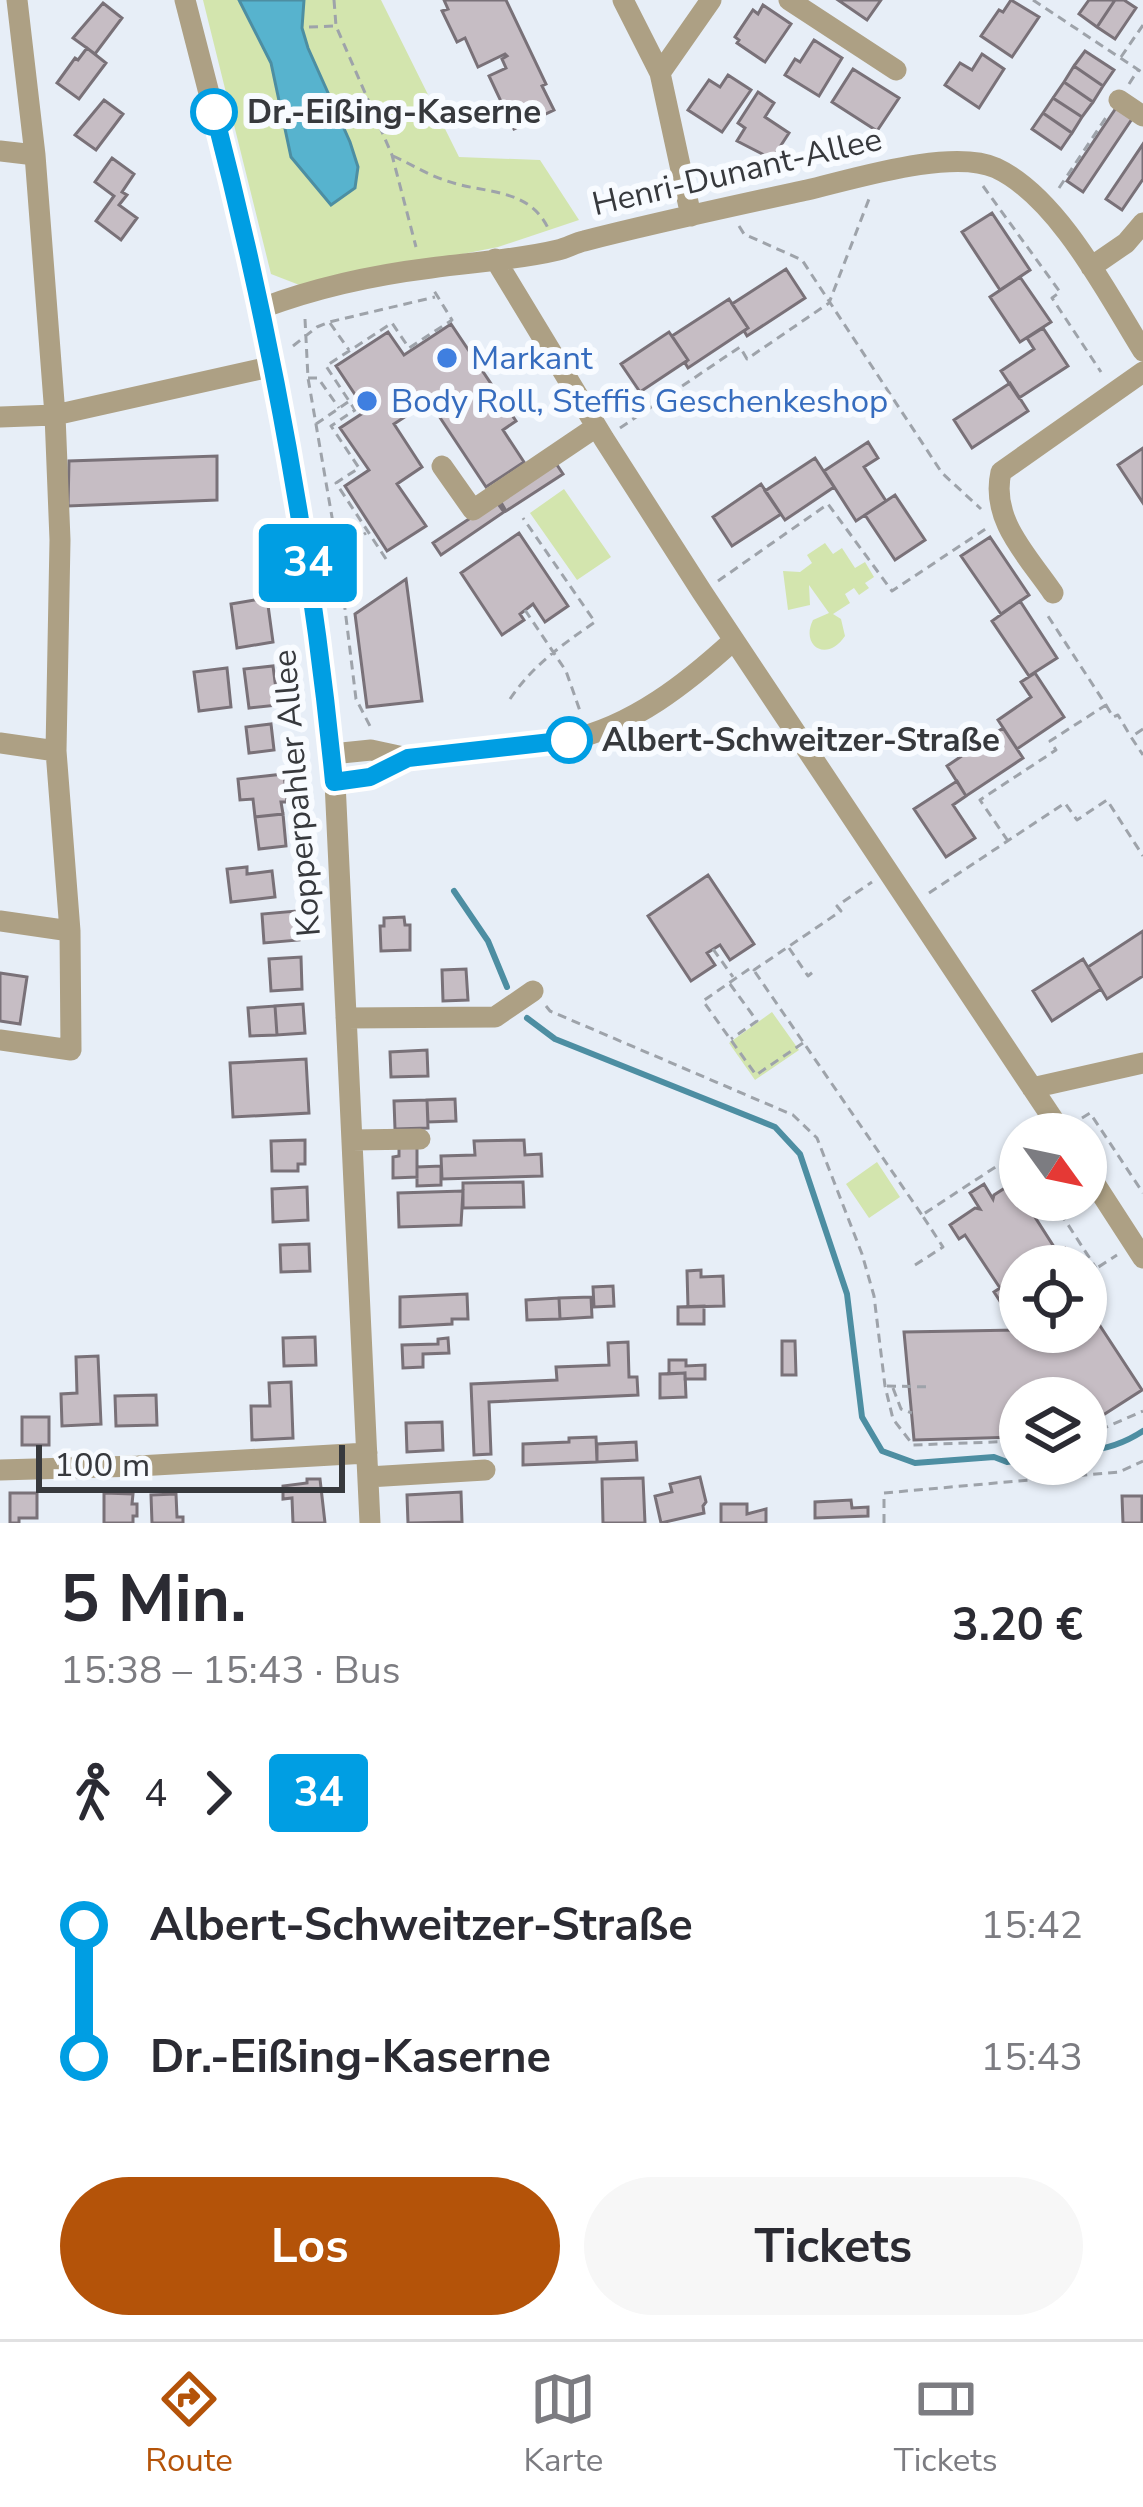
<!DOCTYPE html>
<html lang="de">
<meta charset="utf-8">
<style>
:root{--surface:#fff;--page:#f7f7f7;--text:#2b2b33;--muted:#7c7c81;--line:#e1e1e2;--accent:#b45309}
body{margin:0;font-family:"Nunito Sans",sans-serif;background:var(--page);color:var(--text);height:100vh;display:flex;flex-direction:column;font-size:45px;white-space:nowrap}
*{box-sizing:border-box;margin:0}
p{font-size:39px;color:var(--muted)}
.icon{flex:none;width:66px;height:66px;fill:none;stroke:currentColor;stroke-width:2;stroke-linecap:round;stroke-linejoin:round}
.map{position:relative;height:1523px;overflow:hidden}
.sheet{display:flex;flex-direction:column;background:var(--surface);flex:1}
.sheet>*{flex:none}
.badge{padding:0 24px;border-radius:9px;font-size:42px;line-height:78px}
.needle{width:78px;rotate:123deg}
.tools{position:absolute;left:999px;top:1113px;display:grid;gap:24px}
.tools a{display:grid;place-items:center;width:108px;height:108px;border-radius:50%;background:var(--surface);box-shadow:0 3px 9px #0004;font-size:60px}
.scale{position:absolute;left:36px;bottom:30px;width:309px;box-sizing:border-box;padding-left:12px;border:6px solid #37393d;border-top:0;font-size:33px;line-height:42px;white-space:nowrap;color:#37393d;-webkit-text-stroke:9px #f8fbff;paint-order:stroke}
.map>.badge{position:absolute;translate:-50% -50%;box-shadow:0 0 0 6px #fff}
.legs{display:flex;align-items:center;gap:18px;height:132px;padding:0 60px;font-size:39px}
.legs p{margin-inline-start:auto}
.head{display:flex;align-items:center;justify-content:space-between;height:204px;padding:0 60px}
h1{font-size:66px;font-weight:700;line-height:90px}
.primary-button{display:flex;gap:24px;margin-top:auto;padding:24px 60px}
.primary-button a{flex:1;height:138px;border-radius:72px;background:var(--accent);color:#fff;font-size:48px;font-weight:700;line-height:138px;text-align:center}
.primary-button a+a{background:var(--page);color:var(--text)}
ul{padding:0 60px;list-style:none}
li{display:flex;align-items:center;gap:42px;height:132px;font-size:45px}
li i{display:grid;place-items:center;width:18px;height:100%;margin:0 15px;background:currentColor}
li i::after{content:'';width:30px;height:30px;margin:-15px;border:9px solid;border-radius:50%;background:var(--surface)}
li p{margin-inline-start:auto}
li:first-child i{background:linear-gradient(#0000 50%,currentColor 0)}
li:last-child i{background:linear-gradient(currentColor 50%,#0000 0)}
.tab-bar{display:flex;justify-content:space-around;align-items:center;height:168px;border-top:3px solid var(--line);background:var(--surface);font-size:33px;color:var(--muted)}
.tab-bar a{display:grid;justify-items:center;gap:6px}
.tab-bar .active{color:var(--accent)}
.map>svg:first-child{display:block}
.green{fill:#d3e5ae}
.water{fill:#57b3ce;stroke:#4d8ea2;stroke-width:3}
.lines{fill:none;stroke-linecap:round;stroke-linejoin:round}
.stream{stroke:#4d8ea2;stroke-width:6}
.building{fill:#c6bdc4;stroke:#797178;stroke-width:3}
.path{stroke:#9ea3aa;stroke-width:3;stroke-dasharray:9 6;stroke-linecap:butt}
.minor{stroke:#ada084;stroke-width:21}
.line-1-casing{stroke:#fff;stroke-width:27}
.line-1{stroke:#009ee3;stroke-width:18}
.stop-1-dot{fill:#fff;stroke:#009ee3;stroke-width:6}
.shop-dot{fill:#3f7fe0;stroke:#f8fbff;stroke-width:4.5}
.labels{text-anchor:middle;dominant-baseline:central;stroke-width:12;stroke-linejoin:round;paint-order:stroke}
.stop-label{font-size:33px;font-weight:bold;fill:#37393d;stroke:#f8fbff;text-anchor:start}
.street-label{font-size:33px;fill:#37393d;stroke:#f8fbff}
.shop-label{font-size:33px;fill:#366cbe;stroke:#f8fbff;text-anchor:start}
</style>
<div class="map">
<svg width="1143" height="1523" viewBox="0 0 1143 1523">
<rect width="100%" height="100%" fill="#e7eef7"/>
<path class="green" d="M 203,0 L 381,0 L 459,157 L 540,160 L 579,220 L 498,247 L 302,286 L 271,274 Z
M 564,489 L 611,557 L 577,580 L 530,513 Z
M 825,543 L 833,554 L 842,548 L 855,568 L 865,562 L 874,577 L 865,583 L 869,588 L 859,595 L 854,588 L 845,594 L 850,603 L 833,614 L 841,619 L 845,636 C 827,663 800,646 813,620 L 829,613 L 809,585 L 810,605 L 788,610 L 783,571 L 800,572 L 812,563 L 807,555 Z
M 772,1012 L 799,1050 L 755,1080 L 729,1043 Z
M 877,1162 L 900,1197 L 869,1218 L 846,1184 Z"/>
<path class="water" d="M 239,0 L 304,0 L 302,28 L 308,48 L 350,142 L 358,167 L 355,188 L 331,205 L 291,157 L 271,63 Z"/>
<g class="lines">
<path class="stream" d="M 454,891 L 488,941 L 507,987
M 527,1018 L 555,1039 L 775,1127 L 800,1154 L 847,1294 L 862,1417 L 882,1451 L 915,1463 L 994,1457 L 1007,1462 L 1020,1460
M 1086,1451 C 1107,1449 1125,1443 1143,1431"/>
</g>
<path class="building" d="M 444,0 L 506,0 L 546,84 L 542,86 L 554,110 L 514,129 L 489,76 L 506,68 L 502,59 L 507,56 L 505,54 L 478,67 L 465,38 L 457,42 L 442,11 L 448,9 Z
M 838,0 L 881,0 L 867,20 Z
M 1011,0 L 1039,17 L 1012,57 L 981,36 L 999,10 L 1003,12 Z
M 1089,0 L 1115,0 L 1097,27 L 1079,14 Z
M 1115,0 L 1124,0 L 1136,8 L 1115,39 L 1097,27 Z
M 103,3 L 122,18 L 95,54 L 73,38 Z
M 763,5 L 791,24 L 765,62 L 737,43 L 739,40 L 735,37 L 753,10 L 758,14 Z
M 814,40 L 842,58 L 819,96 L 785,75 L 795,59 L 800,62 Z
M 87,48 L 106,63 L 79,99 L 57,83 L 75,58 L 78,60 Z
M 1085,51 L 1114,70 L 1103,86 L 1074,66 Z
M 982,54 L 1004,69 L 979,108 L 945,85 L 960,63 L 972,70 Z
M 1074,66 L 1103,86 L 1093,102 L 1064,82 Z
M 853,69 L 899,98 L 877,131 L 832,102 Z
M 728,75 L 751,90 L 722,132 L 688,110 L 709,80 L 720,87 Z
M 1064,82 L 1093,102 L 1082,117 L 1053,98 Z
M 758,92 L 774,103 L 765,117 L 789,133 L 772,159 L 737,141 L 745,128 L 738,123 Z
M 1053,98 L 1082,117 L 1072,133 L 1043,113 Z
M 104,100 L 123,114 L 96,150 L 75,135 Z
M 1118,105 L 1134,116 L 1083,192 L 1067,181 Z
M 1043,113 L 1072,133 L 1061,149 L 1032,129 Z
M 1143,144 L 1143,179 L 1122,210 L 1106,199 Z
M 112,158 L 134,174 L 122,192 L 127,195 L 119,205 L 137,218 L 121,240 L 96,221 L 114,196 L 95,182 Z
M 992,213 L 1030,270 L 1000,290 L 962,232 Z
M 786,269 L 805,298 L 747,336 L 744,331 L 748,328 L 732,304 Z
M 1020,277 L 1051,322 L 1020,342 L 990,297 Z
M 729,299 L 748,328 L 688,368 L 685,363 L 688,360 L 672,336 Z
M 451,324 L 516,421 L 503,430 L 524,462 L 486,487 L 429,401 L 394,424 L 422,467 L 397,484 L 426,526 L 387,551 L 345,486 L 369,470 L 340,428 L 366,411 L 336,366 L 388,332 L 404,355 Z
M 1043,328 L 1068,366 L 1019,398 L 1001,371 L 1034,349 L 1027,338 Z
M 669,332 L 688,360 L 640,392 L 621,364 Z
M 1010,383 L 1028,411 L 972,448 L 954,420 Z
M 868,442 L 878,458 L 864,467 L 886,501 L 856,521 L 824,471 Z
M 1143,448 L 1143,503 L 1118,465 Z
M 217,456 L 217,500 L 68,506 L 69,461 Z
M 815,458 L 834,487 L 785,520 L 765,491 Z
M 555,462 L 563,474 L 506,511 L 499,499 Z
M 761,484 L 781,514 L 732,546 L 713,517 Z
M 895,495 L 925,540 L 895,560 L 865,515 Z
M 496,501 L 504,512 L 441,555 L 433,543 Z
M 519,533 L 568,606 L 545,622 L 533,604 L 520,614 L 524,620 L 502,635 L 461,573 Z
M 990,537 L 1029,595 L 1001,614 L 961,556 Z
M 406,579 L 422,701 L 367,707 L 355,614 Z
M 267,598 L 273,642 L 237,648 L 231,604 Z
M 1020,601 L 1057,658 L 1029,676 L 992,621 Z
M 273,666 L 278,705 L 249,708 L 244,669 Z
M 227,668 L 231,707 L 199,711 L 194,672 Z
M 1035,673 L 1064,717 L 1017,749 L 998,720 L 1031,697 L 1021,682 Z
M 271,724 L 274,750 L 249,753 L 246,727 Z
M 1003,728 L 1023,758 L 966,796 L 947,766 Z
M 284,774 L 287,802 L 281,802 L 283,814 L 255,817 L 253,799 L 240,800 L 238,779 Z
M 957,781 L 966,796 L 953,805 L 975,838 L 946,857 L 914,809 Z
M 283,814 L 286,846 L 259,849 L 255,817 Z
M 247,867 L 247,874 L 272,871 L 275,897 L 231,902 L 227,869 Z
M 708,875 L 754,944 L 730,960 L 720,945 L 707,953 L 715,965 L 691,981 L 648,916 Z
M 296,911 L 299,940 L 264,943 L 262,914 Z
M 404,917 L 405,925 L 410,925 L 410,950 L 381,951 L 380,926 L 384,926 L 384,918 Z
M 1143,931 L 1143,976 L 1107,999 L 1088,967 Z
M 301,957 L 302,989 L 271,991 L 269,959 Z
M 1083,959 L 1101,989 L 1052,1021 L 1033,991 Z
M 466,969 L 468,1000 L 443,1001 L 442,970 Z
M 0,973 L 27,977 L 20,1024 L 0,1021 Z
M 303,1004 L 305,1033 L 277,1035 L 275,1006 Z
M 275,1006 L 277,1035 L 250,1036 L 248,1008 Z
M 427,1050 L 428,1076 L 391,1077 L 390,1052 Z
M 306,1059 L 309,1113 L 233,1117 L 230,1063 Z
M 455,1099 L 456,1121 L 428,1122 L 427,1100 Z
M 427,1100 L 428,1128 L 395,1129 L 394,1101 Z
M 305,1140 L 305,1164 L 298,1164 L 298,1171 L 272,1171 L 271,1141 Z
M 524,1140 L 525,1155 L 541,1154 L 542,1176 L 442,1179 L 441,1156 L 475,1155 L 474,1141 Z
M 399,1147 L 417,1147 L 417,1177 L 393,1178 L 393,1157 L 399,1156 Z
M 441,1166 L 441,1185 L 417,1186 L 417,1167 Z
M 1019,1179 L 1020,1200 L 1024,1200 L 1058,1253 L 1065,1248 L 1077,1266 L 1020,1266 L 1020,1304 L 1007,1312 L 994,1292 L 1000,1288 L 965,1235 L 959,1239 L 950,1225 L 975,1208 L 980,1209 L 970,1193 L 984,1184 L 993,1199 L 994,1195 Z
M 523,1182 L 524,1207 L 463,1208 L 463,1183 Z
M 307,1187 L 308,1220 L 273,1222 L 272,1189 Z
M 463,1191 L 461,1225 L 399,1227 L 398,1193 Z
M 309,1244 L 310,1271 L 281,1272 L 280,1245 Z
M 701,1270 L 701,1277 L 723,1276 L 724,1306 L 688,1307 L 687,1271 Z
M 613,1286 L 614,1306 L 594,1307 L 593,1287 Z
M 467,1294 L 468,1319 L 452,1319 L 452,1324 L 400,1327 L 400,1297 Z
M 591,1297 L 592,1317 L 560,1319 L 559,1298 Z
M 559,1298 L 560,1319 L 527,1320 L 526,1300 Z
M 704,1306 L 704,1324 L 678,1324 L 678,1307 Z
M 1089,1309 L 1142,1390 L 1086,1426 L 1086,1398 L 1020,1398 L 1020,1437 L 914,1440 L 904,1332 L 1020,1330 L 1035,1332 L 1041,1340 L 1054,1332 L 1086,1332 L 1086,1311 Z
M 315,1337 L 316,1365 L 284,1366 L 283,1338 Z
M 448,1338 L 449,1353 L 423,1354 L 423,1367 L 403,1368 L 402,1345 L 438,1344 L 438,1339 Z
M 782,1341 L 795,1341 L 796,1375 L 782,1375 Z
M 628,1342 L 629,1377 L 637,1377 L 638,1395 L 489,1402 L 491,1454 L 474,1455 L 471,1384 L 557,1380 L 556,1367 L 609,1365 L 608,1343 Z
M 98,1356 L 101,1424 L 62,1426 L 61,1394 L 77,1393 L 76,1357 Z
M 669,1360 L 686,1360 L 686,1366 L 705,1365 L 705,1379 L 685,1379 L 685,1373 L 669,1374 Z
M 685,1373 L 686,1397 L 660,1398 L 660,1374 Z
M 291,1382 L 293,1438 L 252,1440 L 251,1406 L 270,1406 L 269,1383 Z
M 156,1395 L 157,1425 L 116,1426 L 115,1396 Z
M 22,1417 L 49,1417 L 49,1445 L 22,1445 Z
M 442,1422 L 443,1450 L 407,1452 L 406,1423 Z
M 596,1437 L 597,1462 L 523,1465 L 523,1444 L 569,1442 L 569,1438 Z
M 636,1442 L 637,1460 L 597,1462 L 597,1444 Z
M 700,1477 L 706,1502 L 703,1506 L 704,1513 L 661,1523 L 655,1496 L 672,1492 L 670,1484 Z
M 643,1478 L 645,1523 L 603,1523 L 602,1479 Z
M 307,1479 L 320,1479 L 325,1523 L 293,1523 L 292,1498 L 283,1499 L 283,1486 L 307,1483 Z
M 461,1492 L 462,1522 L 408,1523 L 407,1495 Z
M 10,1493 L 37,1493 L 37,1518 L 19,1518 L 19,1523 L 10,1523 Z
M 104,1493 L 133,1494 L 132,1504 L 137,1504 L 137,1516 L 133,1516 L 133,1523 L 104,1523 Z
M 176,1494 L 177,1517 L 183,1517 L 183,1523 L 152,1523 L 151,1495 Z
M 1122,1496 L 1142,1496 L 1142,1523 L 1123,1523 Z
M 851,1500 L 852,1508 L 868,1507 L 868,1516 L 815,1518 L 815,1502 Z
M 721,1504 L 747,1504 L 747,1514 L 766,1509 L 766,1523 L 721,1523 Z"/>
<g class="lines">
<path class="path" d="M 334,0 L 336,26 L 392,155 L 416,247
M 1033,0 L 1143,73
M 309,27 L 334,26
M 1121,57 L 1143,25
M 1129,84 L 1138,70
M 393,156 C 411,164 428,175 447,181 C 484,194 528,187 548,228
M 983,186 L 1060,292 L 1052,298 L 1101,372
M 1059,188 L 1107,116
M 739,226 L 744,234 L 802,260 L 942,473 L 981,509
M 305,319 L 308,378 L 338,552 L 356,699 L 371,728
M 330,323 L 349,350
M 293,346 L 317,327 L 329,322 L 435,297
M 308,378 L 318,378 L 339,408
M 316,424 L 348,402
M 620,428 L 740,347 L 747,359 L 829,303 L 869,199
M 339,551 L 366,533
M 386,559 L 336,483 L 359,468 L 331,426 L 355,410 L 326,366 L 392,323 L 409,348 L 452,320 L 433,289
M 718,581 L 828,504 L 892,591 L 987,528
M 525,610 L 566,671 L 580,711
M 510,699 C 532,666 563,644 595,622 L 523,518
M 1106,705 L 1113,717 L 1118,715 L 1131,737
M 1143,729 L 1131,737 L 1143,755
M 1008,841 L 980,800 L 1056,750 L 1050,741 L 1106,705 L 1046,613
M 929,893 L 1065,803 L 1077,820 L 1107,800 L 1143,856
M 789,948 L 808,976 L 813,972
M 713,949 L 733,977
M 755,972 L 922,1215
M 730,984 L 757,1021 L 731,1039
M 546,1006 L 550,1011 L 793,1115 L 817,1138 L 862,1254 L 874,1296 L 885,1386 L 893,1419 L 913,1445 L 1020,1441
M 803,1043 L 756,1075 L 703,1001 L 752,967 L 754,970 L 841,911 L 837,906 L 872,882
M 1082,1118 L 1090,1113 L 1143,1193
M 1052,1200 L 1096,1268
M 915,1265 L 943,1247 L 922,1215 L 1020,1151
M 1086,1275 L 1117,1255
M 887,1386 L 932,1387
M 893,1388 L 901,1409 L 912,1413
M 1086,1436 L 1143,1411
M 884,1523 L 884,1493 L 1119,1472 L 1143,1461"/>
<path class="minor" d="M 185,0 L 247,241 L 271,351 L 307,556 L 318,639 L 335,782 L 370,1523
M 623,0 L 660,73
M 789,0 L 896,70
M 1119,100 L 1143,116
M 0,151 L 35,155
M 691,216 L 660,73 L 711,0
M 495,259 L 604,439 L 702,592 L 1063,1134
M 1091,267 L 1126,243 L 1143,223
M 262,308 C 315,288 374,275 431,268 C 473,262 517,260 558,250 C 567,248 575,243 584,241 C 658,222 733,206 807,190 C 854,179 952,148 996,168 C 1058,197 1107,293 1143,351
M 0,417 L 55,415 L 274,366
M 442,466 L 473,510 L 596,427
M 1053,593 C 1028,556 990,520 1001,472 L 1143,372
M 0,743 L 56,751
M 332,754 L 371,750 L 408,758 L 569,740 C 633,726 687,683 734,640
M 335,782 L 371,777 L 408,758
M 0,921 L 70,931
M 346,1018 L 495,1017 L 533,991
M 0,1040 L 71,1050 L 70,931 L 56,751 L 60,540 L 55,415 L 35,155 L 17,0
M 1032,1088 L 1143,1063
M 352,1140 L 420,1139
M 1086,1170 L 1143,1258
M 0,1470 L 138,1466 L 367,1453
M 368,1477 L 485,1470"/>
</g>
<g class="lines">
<g class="line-1-casing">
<path id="line-1" d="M 214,112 C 271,332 312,555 334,782 L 370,777 L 408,758 L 569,740"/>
</g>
<use href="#line-1" class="line-1"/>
</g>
<g class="stop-1-dot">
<circle cx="214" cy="112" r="21"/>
<circle cx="569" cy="740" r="21"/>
</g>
<g class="shop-dot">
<circle cx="447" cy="358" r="12"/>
<circle cx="367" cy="401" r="12"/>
</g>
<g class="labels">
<g class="stop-label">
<text x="247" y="112">Dr.-Eißing-Kaserne</text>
<text x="602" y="740">Albert-Schweitzer-Straße</text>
</g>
<g class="street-label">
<text transform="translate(737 172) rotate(-13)">Henri-Dunant-Allee</text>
<text transform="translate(297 793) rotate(-95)">Kopperpahler Allee</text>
</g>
<g class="shop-label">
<text x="471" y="358">Markant</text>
<text x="391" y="401">Body Roll, Steffis Geschenkeshop</text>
</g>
</g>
</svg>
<div class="tools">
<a><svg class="needle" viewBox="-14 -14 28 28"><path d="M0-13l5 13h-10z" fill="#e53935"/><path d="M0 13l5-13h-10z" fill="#7c7c81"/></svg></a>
<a><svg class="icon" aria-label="locate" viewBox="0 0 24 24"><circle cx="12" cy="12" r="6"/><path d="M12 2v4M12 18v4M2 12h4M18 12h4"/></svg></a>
<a><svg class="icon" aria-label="layers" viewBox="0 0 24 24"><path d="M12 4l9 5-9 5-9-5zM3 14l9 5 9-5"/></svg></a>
</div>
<div class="scale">100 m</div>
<b class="badge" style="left:308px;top:563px;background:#009ee3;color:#fff">34</b>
</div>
<section class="sheet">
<div class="head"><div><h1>5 Min.</h1><p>15:38 – 15:43 · Bus</p></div><b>3.20 €</b></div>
<div class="legs"><svg class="icon" aria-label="walk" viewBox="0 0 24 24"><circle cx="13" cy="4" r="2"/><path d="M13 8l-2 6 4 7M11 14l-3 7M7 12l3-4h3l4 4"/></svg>4<svg class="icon" aria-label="forward" viewBox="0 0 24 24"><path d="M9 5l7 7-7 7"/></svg><b class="badge" style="background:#009ee3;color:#fff">34</b></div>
<ul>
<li><i style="color:#009ee3"></i><b>Albert-Schweitzer-Straße</b><p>15:42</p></li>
<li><i style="color:#009ee3"></i><b>Dr.-Eißing-Kaserne</b><p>15:43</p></li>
</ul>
<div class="primary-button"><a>Los</a><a>Tickets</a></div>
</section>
<nav class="tab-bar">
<a class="active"><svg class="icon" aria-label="directions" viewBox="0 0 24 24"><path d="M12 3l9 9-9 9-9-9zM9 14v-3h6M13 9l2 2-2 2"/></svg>Route</a>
<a><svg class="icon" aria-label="map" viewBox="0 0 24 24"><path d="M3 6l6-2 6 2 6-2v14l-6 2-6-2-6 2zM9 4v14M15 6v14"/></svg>Karte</a>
<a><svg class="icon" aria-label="tickets" viewBox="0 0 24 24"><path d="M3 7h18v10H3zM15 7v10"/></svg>Tickets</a>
</nav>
